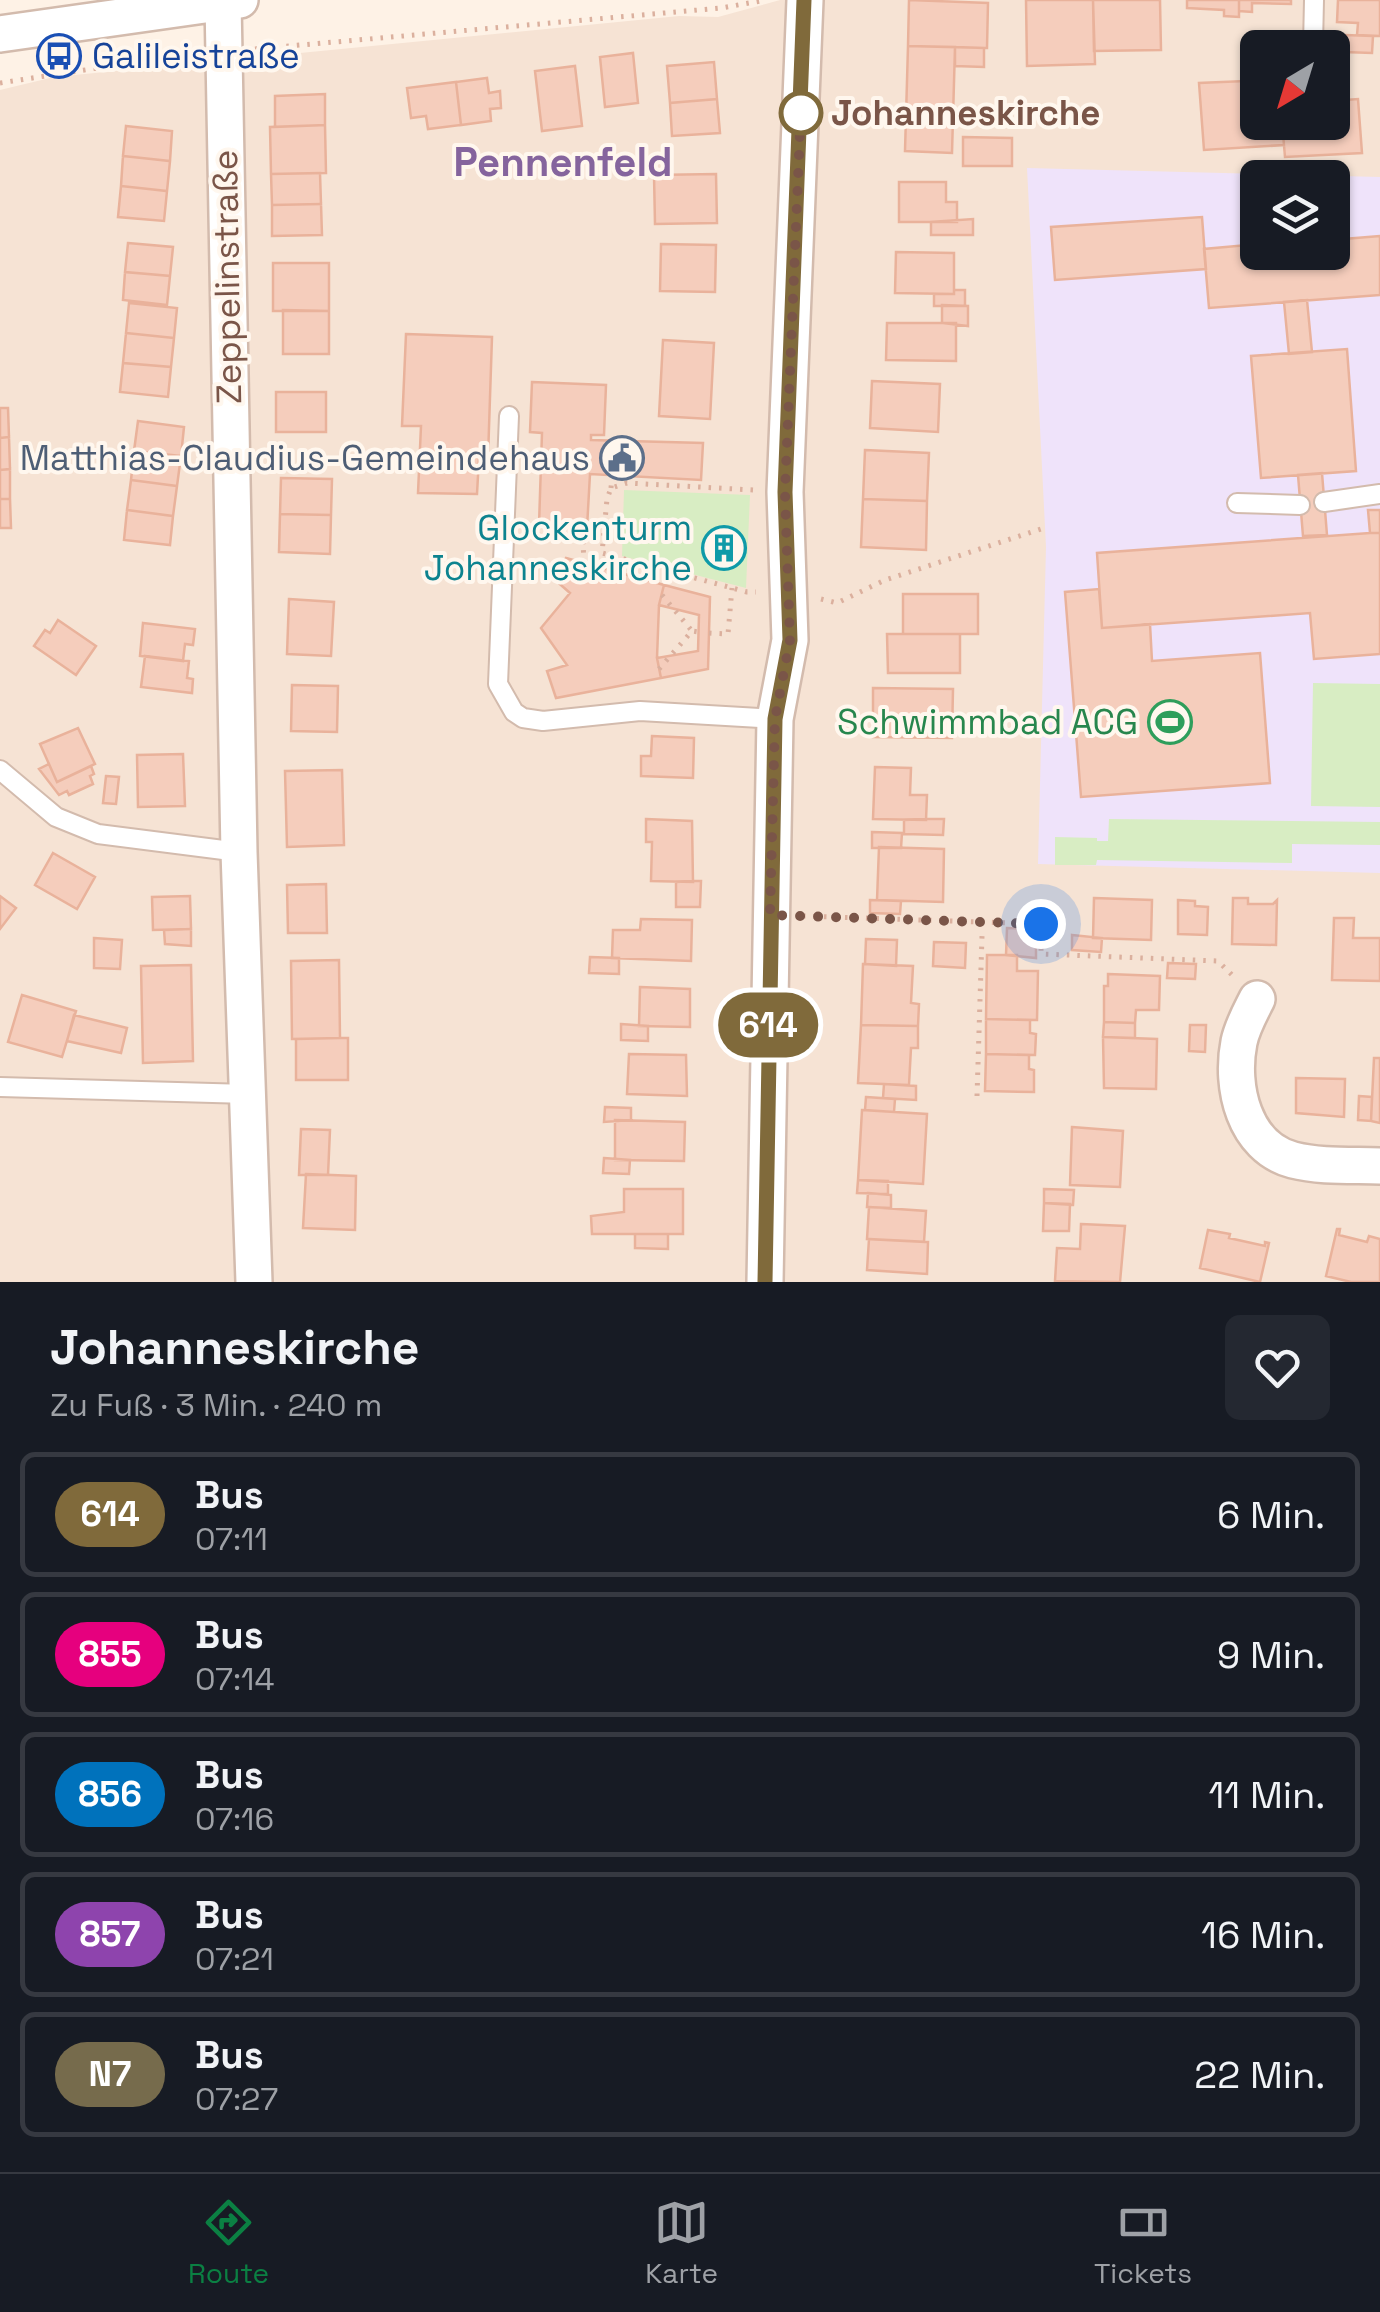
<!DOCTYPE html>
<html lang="de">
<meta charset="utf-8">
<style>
:root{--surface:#171b24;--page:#242831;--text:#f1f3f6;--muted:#9ea1a6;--line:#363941;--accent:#0b8043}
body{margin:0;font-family:"Space Grotesk",sans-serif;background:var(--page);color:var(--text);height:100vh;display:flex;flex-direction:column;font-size:38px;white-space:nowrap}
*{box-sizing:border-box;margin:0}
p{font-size:32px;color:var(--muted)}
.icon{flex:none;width:55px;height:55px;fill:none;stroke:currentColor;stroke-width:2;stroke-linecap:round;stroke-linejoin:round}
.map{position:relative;height:1282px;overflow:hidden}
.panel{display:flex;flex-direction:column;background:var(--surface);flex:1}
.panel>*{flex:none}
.badge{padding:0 20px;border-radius:32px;font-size:35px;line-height:65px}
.needle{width:65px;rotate:218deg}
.buttons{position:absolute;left:1240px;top:30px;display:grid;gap:20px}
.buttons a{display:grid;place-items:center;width:110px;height:110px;border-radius:15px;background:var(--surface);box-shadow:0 2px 8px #0004;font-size:50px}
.you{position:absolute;width:50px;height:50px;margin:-25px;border:8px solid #fff;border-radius:50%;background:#1a73e8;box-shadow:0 0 0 15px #1a73e833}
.map>.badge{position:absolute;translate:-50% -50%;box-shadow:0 0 0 5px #fff}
.round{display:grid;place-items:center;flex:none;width:105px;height:105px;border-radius:15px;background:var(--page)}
.headline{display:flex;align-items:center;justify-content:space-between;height:170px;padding:0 50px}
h1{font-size:48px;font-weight:800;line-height:75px}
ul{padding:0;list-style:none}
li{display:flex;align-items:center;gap:30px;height:125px;margin:0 20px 15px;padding:0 30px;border:5px solid var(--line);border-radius:15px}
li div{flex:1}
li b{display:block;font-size:38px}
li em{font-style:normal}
li .badge{min-width:110px;font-weight:700;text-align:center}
.menu{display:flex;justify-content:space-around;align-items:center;height:140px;border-top:2px solid var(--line);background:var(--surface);font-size:28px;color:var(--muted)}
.menu a{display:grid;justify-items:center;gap:5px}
.menu .active{color:var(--accent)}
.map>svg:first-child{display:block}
.residential{fill:#f6e3d4;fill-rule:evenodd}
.education{fill:#efe3fa;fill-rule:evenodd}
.green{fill:#d8edc3}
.building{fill:#f5cdbc;stroke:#e9b29b;stroke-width:2.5}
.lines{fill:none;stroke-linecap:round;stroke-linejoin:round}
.service-casing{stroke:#d3bbad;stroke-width:22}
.minor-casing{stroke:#d3bbad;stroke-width:40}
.path{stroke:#dbb09e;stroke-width:5;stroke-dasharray:2.5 8;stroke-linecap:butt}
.service{stroke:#fff;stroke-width:18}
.minor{stroke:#fff;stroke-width:35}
.line-casing{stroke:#fff;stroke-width:22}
.line{stroke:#806a3b;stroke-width:15}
.walk{stroke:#7a5548;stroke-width:10;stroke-dasharray:0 18}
.stop-dot{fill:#fff;stroke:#806a3b;stroke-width:5}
.labels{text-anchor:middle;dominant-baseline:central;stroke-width:8;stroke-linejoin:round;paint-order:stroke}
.transit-label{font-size:35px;fill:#164399;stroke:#fff7ee;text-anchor:start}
.stop-label{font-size:35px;font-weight:bold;fill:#7a5548;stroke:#fff7ee;text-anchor:start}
.street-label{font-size:35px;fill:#7a5548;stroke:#fff7ee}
.service-label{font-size:35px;fill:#4e5e75;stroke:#fff7ee;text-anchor:end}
.culture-label{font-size:35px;fill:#0d838f;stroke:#fff7ee;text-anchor:end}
.leisure-label{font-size:35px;fill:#27864d;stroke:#fff7ee;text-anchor:end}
.quarter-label{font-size:40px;font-weight:bold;fill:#85649d;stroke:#fff7ee}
</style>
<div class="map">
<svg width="1380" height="1282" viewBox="0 0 1380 1282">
<rect width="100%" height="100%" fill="#fef2e6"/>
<path class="residential" d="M 780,0 L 1380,0 L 1380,1282 L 0,1282 L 0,90 L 54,77 L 679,16 L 718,17 ZM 1258,48 L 1332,48 L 1332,122 L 1258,122 ZM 1258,178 L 1332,178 L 1332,252 L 1258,252 Z"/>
<path class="education" d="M 1027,168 L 1380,177 L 1380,873 L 1038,864 L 1046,547 ZM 1258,178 L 1332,178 L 1332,252 L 1258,252 Z"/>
<path class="green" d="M 624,490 L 750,495 L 746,588 L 622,556 Z
M 1313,683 L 1380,684 L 1380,807 L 1311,806 Z
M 1109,819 L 1380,822 L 1380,845 L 1292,844 L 1292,863 L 1097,860 L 1096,865 L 1055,865 L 1055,837 L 1097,838 L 1097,841 L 1108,841 Z"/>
<path class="building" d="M 909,0 L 988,3 L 987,48 L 908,46 Z
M 1026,0 L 1093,0 L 1095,64 L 1027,66 Z
M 1093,0 L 1160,0 L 1161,50 L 1094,51 Z
M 1187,0 L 1239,0 L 1239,17 L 1224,16 L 1224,10 L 1187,8 Z
M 1239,0 L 1291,0 L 1291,4 L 1252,3 L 1252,12 L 1239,11 Z
M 1338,0 L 1380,0 L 1380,36 L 1357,35 L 1358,23 L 1337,22 Z
M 1251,32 L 1276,34 L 1275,48 L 1258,48 L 1258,53 L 1251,53 Z
M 1344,35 L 1373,36 L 1372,53 L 1344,52 Z
M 908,46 L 955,47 L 952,153 L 905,151 Z
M 955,47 L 984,48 L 984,67 L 955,66 Z
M 633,53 L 638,103 L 605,107 L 600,57 Z
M 714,62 L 717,99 L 670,103 L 667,66 Z
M 575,66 L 582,126 L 542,131 L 535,71 Z
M 487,78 L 489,93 L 500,91 L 501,108 L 490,109 L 491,121 L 461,125 L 456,82 Z
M 1245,81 L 1247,113 L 1258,112 L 1258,122 L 1282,122 L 1284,145 L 1204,150 L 1199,83 Z
M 456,82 L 461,125 L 428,129 L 426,116 L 411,118 L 407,88 Z
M 325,94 L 325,125 L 275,127 L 275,96 Z
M 717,99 L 720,133 L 672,136 L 670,103 Z
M 1358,99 L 1362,153 L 1285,157 L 1282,122 L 1332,122 L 1332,101 Z
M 325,125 L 326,173 L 271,174 L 270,127 Z
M 126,126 L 172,131 L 170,161 L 123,156 Z
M 963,137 L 1012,138 L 1012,166 L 963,166 Z
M 123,156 L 170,161 L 167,191 L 121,186 Z
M 320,173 L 321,204 L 272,205 L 271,174 Z
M 716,174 L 717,223 L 655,224 L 654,175 Z
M 899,182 L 946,182 L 946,202 L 957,202 L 957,222 L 899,222 Z
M 121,186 L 167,191 L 164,221 L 118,217 Z
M 321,204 L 322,235 L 272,236 L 272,205 Z
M 1202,217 L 1206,269 L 1055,280 L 1051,227 Z
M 973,219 L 973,235 L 931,235 L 931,222 Z
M 1380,236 L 1380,295 L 1209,308 L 1204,249 L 1258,244 L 1258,252 L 1332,252 L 1332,240 Z
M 128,243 L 173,247 L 170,276 L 125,272 Z
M 661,244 L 716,245 L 715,292 L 660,291 Z
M 896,252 L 954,253 L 954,294 L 895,293 Z
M 273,263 L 329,263 L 329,311 L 273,311 Z
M 125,272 L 170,276 L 167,305 L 123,300 Z
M 954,290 L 965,290 L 965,306 L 934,306 L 934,294 L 954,294 Z
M 1307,300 L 1312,352 L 1289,354 L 1284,302 Z
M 129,303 L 177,308 L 174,338 L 126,333 Z
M 942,305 L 968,306 L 968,326 L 942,323 Z
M 283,310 L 329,311 L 329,354 L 283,354 Z
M 887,323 L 956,323 L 956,361 L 886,360 Z
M 126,333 L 174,338 L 171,367 L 123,363 Z
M 406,334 L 492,337 L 488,458 L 479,458 L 477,494 L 418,493 L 421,426 L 402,426 Z
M 663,340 L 714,343 L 710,419 L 659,416 Z
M 1347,349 L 1356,471 L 1261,478 L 1251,356 Z
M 123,363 L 171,367 L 168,397 L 120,392 Z
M 872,381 L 940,384 L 938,432 L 870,428 Z
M 532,382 L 606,385 L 604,435 L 591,435 L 591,440 L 703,443 L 701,480 L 590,474 L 587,528 L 539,525 L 542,433 L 530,432 Z
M 276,392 L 326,392 L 326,432 L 276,432 Z
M 0,408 L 8,408 L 9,437 L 0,438 Z
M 138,421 L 184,427 L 181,456 L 134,451 Z
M 9,437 L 10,469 L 0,470 L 0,438 Z
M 865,450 L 929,453 L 927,501 L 863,499 Z
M 134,451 L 181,456 L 177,486 L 131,480 Z
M 10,469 L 10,499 L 0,499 L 0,470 Z
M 1322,473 L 1327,535 L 1303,536 L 1298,475 Z
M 281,478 L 332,479 L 331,515 L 280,514 Z
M 131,480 L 177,486 L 173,516 L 127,510 Z
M 0,499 L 10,499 L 11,528 L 0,528 Z
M 863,499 L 927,501 L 926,550 L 861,547 Z
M 127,510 L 173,516 L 170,545 L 124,540 Z
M 1368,510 L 1380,510 L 1380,533 L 1370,533 Z
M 280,514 L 331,515 L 330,554 L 279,552 Z
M 1370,533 L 1380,533 L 1380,654 L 1314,659 L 1310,613 L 1102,628 L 1097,553 Z
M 713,535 L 736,536 L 735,560 L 712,559 Z
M 566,558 L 664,585 L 659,605 L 657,658 L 661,678 L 556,698 L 547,671 L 567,665 L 541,628 L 570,593 L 554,579 Z
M 664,585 L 710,597 L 708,669 L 661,678 L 657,658 L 698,651 L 699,615 L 659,605 Z
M 1099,589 L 1102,628 L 1150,624 L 1152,661 L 1260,653 L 1270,783 L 1081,797 L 1065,592 Z
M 903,594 L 978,594 L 978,634 L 903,634 Z
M 289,599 L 334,602 L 331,656 L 287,654 Z
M 58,620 L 96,646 L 76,675 L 34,646 L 45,630 L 50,633 Z
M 143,623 L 195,629 L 193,645 L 185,644 L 183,661 L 140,656 Z
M 887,634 L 960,634 L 960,673 L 888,673 Z
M 145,656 L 189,661 L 187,678 L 193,679 L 192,693 L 141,687 Z
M 292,685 L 338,686 L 337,732 L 291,731 Z
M 873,688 L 953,689 L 952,738 L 873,737 Z
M 78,728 L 95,764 L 57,782 L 40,744 Z
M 652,736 L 694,738 L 693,778 L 641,776 L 641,756 L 651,756 Z
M 183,754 L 185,806 L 138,807 L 137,755 Z
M 49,764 L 57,782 L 91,766 L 94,774 L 90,776 L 93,784 L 69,795 L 67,791 L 59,795 L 39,769 Z
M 875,767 L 911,768 L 910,795 L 927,795 L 926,820 L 873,819 Z
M 342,770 L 344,845 L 287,847 L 285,771 Z
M 106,776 L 119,777 L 116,804 L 103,803 Z
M 646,819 L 692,821 L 693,882 L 651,881 L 652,842 L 646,842 Z
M 926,819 L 944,819 L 943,835 L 904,834 L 904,820 Z
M 872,832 L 902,833 L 901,848 L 872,848 Z
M 879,847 L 944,849 L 943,902 L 877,900 Z
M 53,853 L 95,877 L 77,909 L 35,885 Z
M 693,881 L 701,881 L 700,907 L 676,907 L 676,882 Z
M 326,884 L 327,933 L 288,933 L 287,885 Z
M 0,896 L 16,908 L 0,929 Z
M 190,896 L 191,929 L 153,930 L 152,897 Z
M 1094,898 L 1152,900 L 1151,940 L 1093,938 Z
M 1233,898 L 1248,898 L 1248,904 L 1273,904 L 1277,900 L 1276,945 L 1232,944 Z
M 870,900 L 901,901 L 900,914 L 870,913 Z
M 1178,900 L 1195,901 L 1195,906 L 1208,907 L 1207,935 L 1178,934 Z
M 1334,918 L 1354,918 L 1353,938 L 1380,938 L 1380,981 L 1332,980 Z
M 641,919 L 692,920 L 691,961 L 612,958 L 613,930 L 640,930 Z
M 1007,928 L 1036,929 L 1036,958 L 1006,955 Z
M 191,929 L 191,946 L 165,944 L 164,930 Z
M 1072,935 L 1102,938 L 1101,952 L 1072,950 Z
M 94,938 L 122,940 L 120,969 L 94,968 Z
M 866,939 L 897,940 L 896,966 L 865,964 Z
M 934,942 L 966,943 L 965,968 L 933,966 Z
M 987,955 L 1017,955 L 1017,971 L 1038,971 L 1037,1020 L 986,1019 Z
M 590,957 L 619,958 L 619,974 L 589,973 Z
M 339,960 L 340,1038 L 292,1039 L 291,961 Z
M 1168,963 L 1196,964 L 1195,979 L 1167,978 Z
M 863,964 L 913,966 L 911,1003 L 919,1004 L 918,1026 L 861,1025 Z
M 191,965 L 193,1061 L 143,1063 L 141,966 Z
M 1108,974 L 1160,976 L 1159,1010 L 1136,1010 L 1135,1023 L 1104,1022 L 1104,986 L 1108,986 Z
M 640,987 L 690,989 L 690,1027 L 639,1026 Z
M 22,995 L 76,1011 L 62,1057 L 8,1042 Z
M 74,1015 L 127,1028 L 121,1053 L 67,1041 Z
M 986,1019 L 1030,1020 L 1030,1033 L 1036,1034 L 1035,1055 L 986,1054 Z
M 1104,1022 L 1135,1023 L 1135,1038 L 1103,1037 Z
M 621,1024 L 648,1026 L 648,1041 L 621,1040 Z
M 861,1025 L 918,1026 L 918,1048 L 911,1048 L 909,1085 L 858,1083 Z
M 1190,1025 L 1206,1025 L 1205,1052 L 1189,1051 Z
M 1103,1037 L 1157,1039 L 1156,1089 L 1104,1088 Z
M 340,1038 L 348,1038 L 348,1080 L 296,1080 L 296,1039 Z
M 629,1054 L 686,1055 L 687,1096 L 627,1094 Z
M 986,1054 L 1029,1055 L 1029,1069 L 1034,1070 L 1034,1092 L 985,1091 Z
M 1374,1058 L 1380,1058 L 1380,1123 L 1371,1121 Z
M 1296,1078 L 1345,1079 L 1344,1117 L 1296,1113 Z
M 884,1084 L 916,1086 L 916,1100 L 883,1098 Z
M 1359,1096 L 1372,1097 L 1371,1121 L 1358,1120 Z
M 866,1097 L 895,1099 L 894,1112 L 865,1110 Z
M 605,1107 L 631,1108 L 631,1120 L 604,1122 Z
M 862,1110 L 927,1114 L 923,1184 L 858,1180 Z
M 615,1120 L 685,1122 L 684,1161 L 615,1160 Z
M 1072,1127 L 1123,1131 L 1120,1187 L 1070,1185 Z
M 301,1129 L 330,1130 L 328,1175 L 299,1175 Z
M 604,1158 L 630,1160 L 629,1174 L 603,1173 Z
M 306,1174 L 356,1176 L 355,1230 L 303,1228 Z
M 858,1180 L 888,1181 L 888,1194 L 857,1193 Z
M 624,1189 L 683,1189 L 683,1234 L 592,1234 L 591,1216 L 624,1212 Z
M 1044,1189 L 1074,1190 L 1073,1205 L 1044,1203 Z
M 868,1193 L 891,1195 L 891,1208 L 867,1207 Z
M 1044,1203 L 1070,1204 L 1069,1231 L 1043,1231 Z
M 869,1207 L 926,1211 L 924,1242 L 867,1239 Z
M 1081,1224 L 1125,1226 L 1120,1282 L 1055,1281 L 1057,1248 L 1080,1249 Z
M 1337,1229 L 1340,1229 L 1339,1235 L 1367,1242 L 1369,1236 L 1380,1239 L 1380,1282 L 1351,1282 L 1326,1276 Z
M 1208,1230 L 1230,1234 L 1229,1238 L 1265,1246 L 1265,1242 L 1269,1243 L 1260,1282 L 1200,1268 Z
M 635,1234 L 668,1234 L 668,1249 L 635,1248 Z
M 869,1239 L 928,1242 L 927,1274 L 867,1270 Z"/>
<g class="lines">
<g class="service-casing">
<path id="service" d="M 1313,45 L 1314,0
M 509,416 L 498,684 L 514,712 L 523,718 L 543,721 L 640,711 L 775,719
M 1324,502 L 1380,494
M 1237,503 L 1300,505
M 0,770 L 56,817 L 98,834 L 239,852
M 0,1087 L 248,1094"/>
</g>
<g class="minor-casing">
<path id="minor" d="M 223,2 L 239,852 L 254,1282
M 0,34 L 240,0
M 1257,999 C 1250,1013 1242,1027 1239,1042 C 1230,1087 1244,1147 1293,1160 C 1321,1167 1352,1165 1380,1166
M 765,1282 L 775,719 L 790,640 L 785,492 L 805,0"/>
</g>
<path class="path" d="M 255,49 L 721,8 L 766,0
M 0,83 L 195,53
M 611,488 L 612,476
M 753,490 L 627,483 L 611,488 L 607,499 L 602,553 L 747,592 L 756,592
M 527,533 L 583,542
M 584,563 L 583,542 L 603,538
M 662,595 L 692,631
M 821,599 L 837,603 L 885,580 L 1044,528
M 709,633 L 728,634 L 732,588
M 659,669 L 692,631 L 699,632
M 803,916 L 1041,924 L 1041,954 L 1218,961 L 1235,978
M 977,1096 L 982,936"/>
<use href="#service" class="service"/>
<use href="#minor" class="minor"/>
</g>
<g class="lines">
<g class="line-casing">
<path id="line" d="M 765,1282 L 775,719 L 790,640 L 785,492 L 804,0"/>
</g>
<use href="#line" class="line"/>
<path class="walk" d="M 801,113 L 801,107 L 785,492 L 790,640 L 775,719 L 770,915 L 1041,924"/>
</g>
<defs>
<g id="bus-ring" transform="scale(2.25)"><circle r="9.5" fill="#fff7ee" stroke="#1a4fb4" stroke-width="1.5"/><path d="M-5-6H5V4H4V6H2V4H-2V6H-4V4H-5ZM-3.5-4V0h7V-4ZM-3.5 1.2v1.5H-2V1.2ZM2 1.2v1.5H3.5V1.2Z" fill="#1a4fb4"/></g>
<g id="civic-ring" transform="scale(2.25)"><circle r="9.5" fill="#fff7ee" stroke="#5c6f8a" stroke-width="1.5"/><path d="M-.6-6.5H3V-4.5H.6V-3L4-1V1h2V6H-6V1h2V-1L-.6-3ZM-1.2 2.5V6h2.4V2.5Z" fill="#5c6f8a"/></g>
<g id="building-ring" transform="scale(2.25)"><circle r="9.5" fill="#fff7ee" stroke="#0f9aa8" stroke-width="1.5"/><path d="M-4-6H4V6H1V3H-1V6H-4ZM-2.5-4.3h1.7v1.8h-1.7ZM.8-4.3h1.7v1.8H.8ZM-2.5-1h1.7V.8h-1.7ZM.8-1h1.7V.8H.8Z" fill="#0f9aa8"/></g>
<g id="stadium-ring" transform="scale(2.25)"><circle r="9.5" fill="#fff7ee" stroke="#2e9e5b" stroke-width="1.5"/><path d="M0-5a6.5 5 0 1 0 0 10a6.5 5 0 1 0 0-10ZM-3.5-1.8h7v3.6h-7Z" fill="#2e9e5b"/></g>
</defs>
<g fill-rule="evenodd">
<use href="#bus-ring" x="59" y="56"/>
<use href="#civic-ring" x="622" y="458"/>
<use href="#building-ring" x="724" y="548"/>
<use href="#stadium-ring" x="1170" y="722"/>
</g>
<circle class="stop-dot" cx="801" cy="113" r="20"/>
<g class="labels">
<g class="transit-label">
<text x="92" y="56">Galileistraße</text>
</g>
<g class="stop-label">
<text x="831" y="113">Johanneskirche</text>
</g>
<g class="street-label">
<text transform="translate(227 277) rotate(-91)">Zeppelinstraße</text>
</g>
<g class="service-label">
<text x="590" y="458">Matthias-Claudius-Gemeindehaus</text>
</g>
<g class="culture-label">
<text x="692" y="528">Glockenturm<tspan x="692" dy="40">Johanneskirche</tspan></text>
</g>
<g class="leisure-label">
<text x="1138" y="722">Schwimmbad ACG</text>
</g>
<g class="quarter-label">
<text x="563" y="162">Pennenfeld</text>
</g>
</g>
</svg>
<div class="buttons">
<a><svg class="needle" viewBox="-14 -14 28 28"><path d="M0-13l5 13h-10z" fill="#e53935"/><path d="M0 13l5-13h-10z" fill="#9ea1a6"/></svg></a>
<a><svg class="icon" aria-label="layers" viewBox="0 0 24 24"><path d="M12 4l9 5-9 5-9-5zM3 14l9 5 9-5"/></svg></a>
</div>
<div class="you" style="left:1041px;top:924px"></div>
<b class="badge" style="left:768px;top:1025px;background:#806a3b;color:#fff">614</b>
</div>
<section class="panel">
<div class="headline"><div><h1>Johanneskirche</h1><p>Zu Fuß · 3 Min. · 240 m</p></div><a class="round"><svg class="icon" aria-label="heart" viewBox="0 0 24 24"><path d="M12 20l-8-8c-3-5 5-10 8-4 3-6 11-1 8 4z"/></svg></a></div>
<ul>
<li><span class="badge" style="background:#806a3b;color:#fff">614</span><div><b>Bus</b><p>07:11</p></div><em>6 Min.</em></li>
<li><span class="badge" style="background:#e6007e;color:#fff">855</span><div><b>Bus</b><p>07:14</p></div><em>9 Min.</em></li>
<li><span class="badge" style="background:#0072bc;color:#fff">856</span><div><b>Bus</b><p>07:16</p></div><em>11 Min.</em></li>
<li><span class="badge" style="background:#8e44ad;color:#fff">857</span><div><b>Bus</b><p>07:21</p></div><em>16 Min.</em></li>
<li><span class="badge" style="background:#766b4c;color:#fff">N7</span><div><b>Bus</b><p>07:27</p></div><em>22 Min.</em></li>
</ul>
</section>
<nav class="menu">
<a class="active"><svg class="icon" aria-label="directions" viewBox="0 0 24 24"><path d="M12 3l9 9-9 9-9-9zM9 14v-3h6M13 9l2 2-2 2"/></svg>Route</a>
<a><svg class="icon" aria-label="map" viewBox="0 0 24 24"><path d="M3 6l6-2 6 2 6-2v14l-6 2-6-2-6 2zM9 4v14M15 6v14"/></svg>Karte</a>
<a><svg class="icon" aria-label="tickets" viewBox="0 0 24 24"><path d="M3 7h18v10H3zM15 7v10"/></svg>Tickets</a>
</nav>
